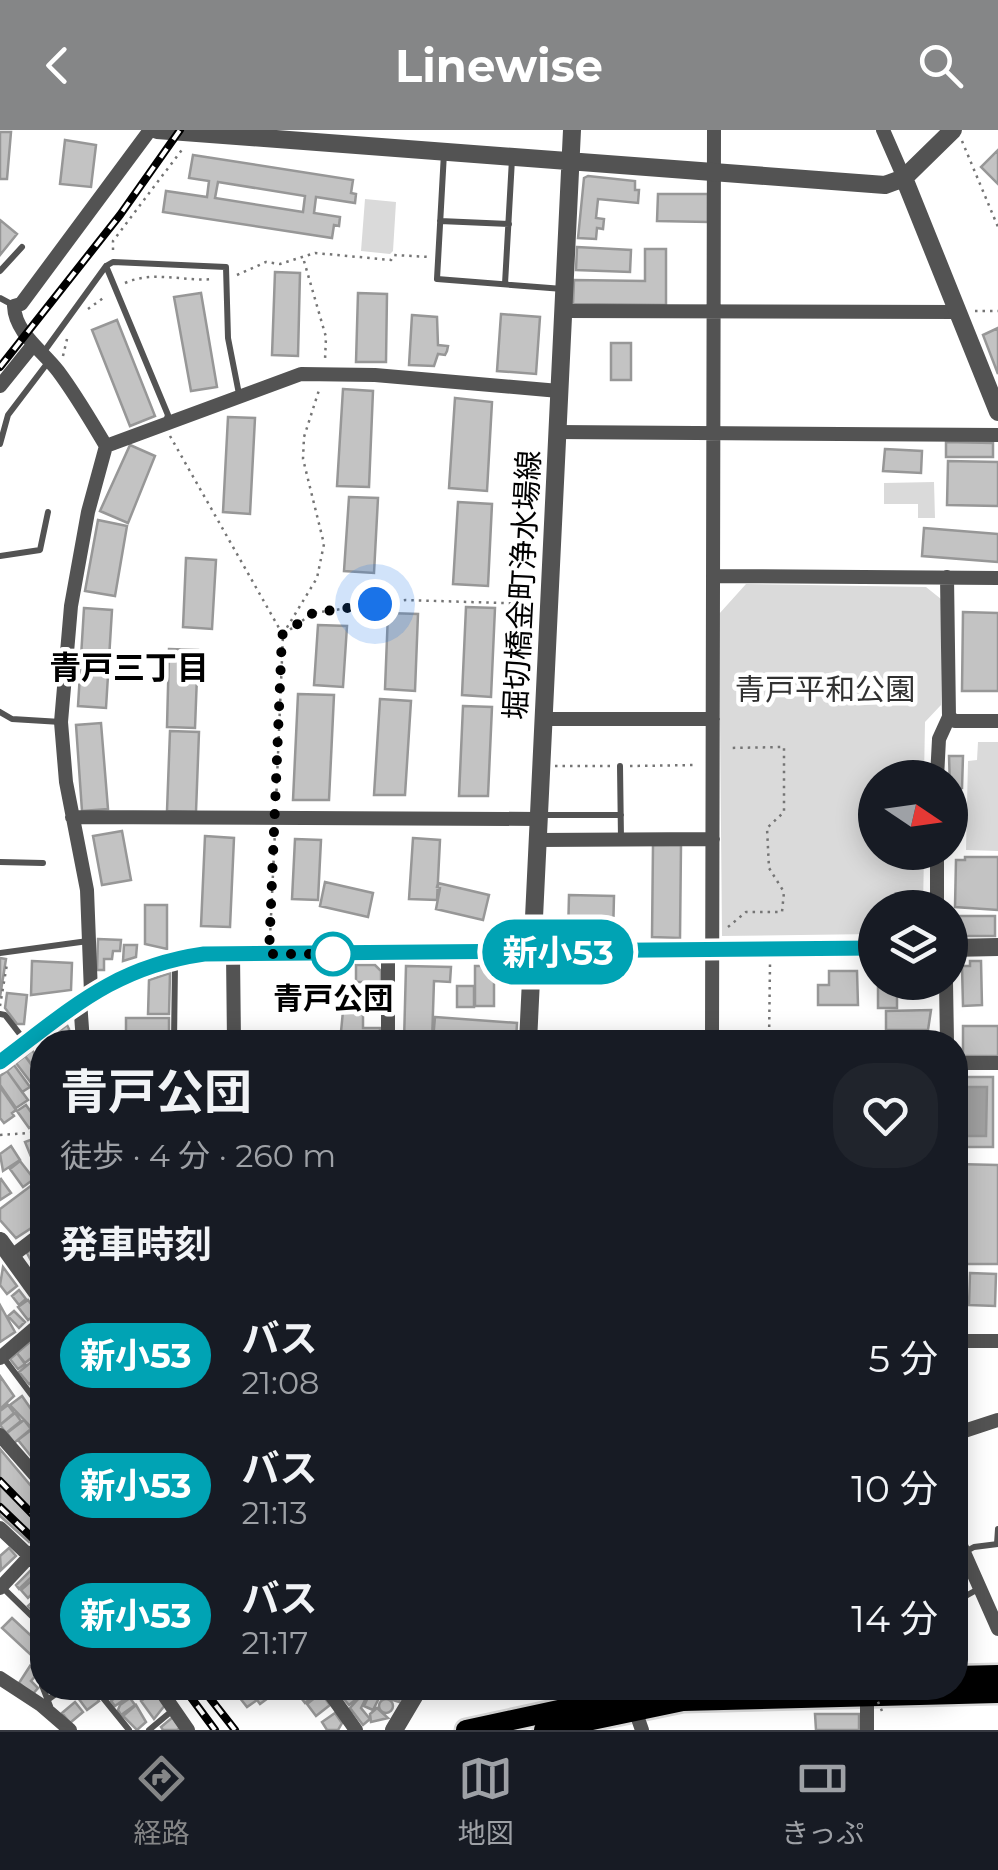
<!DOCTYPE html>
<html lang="ja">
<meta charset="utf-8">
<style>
:root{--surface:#171b24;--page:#20242c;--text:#f1f3f6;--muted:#9ea1a6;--line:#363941;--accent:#858687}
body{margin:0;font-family:Montserrat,"Noto Sans JP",sans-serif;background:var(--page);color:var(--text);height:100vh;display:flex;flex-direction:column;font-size:38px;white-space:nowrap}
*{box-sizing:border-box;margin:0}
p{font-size:32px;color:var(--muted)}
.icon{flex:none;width:55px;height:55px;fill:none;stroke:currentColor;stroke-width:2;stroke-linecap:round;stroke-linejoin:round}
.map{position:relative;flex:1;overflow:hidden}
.panel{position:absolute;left:30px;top:900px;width:938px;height:670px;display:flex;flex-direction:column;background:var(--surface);border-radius:40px;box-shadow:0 5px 25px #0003}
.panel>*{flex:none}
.badge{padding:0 20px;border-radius:32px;font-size:35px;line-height:65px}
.needle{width:65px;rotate:103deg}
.controls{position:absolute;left:858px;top:630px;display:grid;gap:20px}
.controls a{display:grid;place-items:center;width:110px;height:110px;border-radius:50%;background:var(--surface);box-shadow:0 5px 25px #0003;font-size:50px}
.you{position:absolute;width:50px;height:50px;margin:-25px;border:8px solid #fff;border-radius:50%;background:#1a73e8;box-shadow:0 0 0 15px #1a73e833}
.map>.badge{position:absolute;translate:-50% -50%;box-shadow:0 0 0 5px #fff}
h2{padding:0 30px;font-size:38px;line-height:90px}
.round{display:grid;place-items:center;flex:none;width:105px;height:105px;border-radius:40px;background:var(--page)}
.head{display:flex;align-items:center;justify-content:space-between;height:170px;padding:0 30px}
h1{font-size:48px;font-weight:700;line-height:75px}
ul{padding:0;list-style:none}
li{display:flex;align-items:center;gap:30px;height:130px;padding:0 30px}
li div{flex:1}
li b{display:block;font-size:38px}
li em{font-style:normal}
li .badge{min-width:110px;font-weight:700;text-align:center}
header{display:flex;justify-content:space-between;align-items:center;height:130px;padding:0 30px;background:var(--accent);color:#fff;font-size:45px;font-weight:700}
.tab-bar{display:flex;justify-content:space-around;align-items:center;height:140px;border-top:2px solid var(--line);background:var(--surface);font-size:28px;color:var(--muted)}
.tab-bar a{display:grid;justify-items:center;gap:5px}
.tab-bar .on{color:var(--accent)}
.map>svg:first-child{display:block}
.green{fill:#dadada}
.water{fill:#a1a1a1}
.building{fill:#c3c3c3;stroke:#979797;stroke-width:2.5;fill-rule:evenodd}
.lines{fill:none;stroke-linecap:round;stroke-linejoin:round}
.primary-casing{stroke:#dbdbdb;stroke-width:25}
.path{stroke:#757575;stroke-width:2.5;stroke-dasharray:2.5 5;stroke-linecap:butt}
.service{stroke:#535353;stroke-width:6}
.minor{stroke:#535353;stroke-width:14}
.tertiary{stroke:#535353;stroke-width:18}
.primary{stroke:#000;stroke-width:20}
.rail-casing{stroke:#000;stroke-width:8}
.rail{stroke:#fff;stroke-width:4;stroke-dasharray:11;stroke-linecap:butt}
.path-bridge{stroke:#757575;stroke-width:2.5;stroke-dasharray:2.5 5;stroke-linecap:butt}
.line-casing{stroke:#fff;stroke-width:22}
.line{stroke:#00a3b4;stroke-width:15}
.walk{stroke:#000;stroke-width:10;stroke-dasharray:0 18}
.stop-dot{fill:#fff;stroke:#00a3b4;stroke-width:5}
.labels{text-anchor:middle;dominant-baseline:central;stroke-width:9;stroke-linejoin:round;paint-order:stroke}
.street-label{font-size:30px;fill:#000;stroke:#fff}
.park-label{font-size:30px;fill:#313131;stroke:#fff}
.stop-label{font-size:30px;font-weight:bold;fill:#000;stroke:#fff}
.neighbourhood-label{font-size:32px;font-weight:bold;fill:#000;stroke:#fff}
</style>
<header><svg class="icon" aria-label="back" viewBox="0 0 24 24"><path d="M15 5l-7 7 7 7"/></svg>Linewise<svg class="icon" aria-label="search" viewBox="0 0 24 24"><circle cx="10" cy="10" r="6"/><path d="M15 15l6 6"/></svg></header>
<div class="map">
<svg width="998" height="1600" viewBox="0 0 998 1600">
<rect width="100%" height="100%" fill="#fff"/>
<path class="green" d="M 365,69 L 396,72 L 393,121 L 390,124 L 361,121 Z
M 934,352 L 935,388 L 918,388 L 918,374 L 884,374 L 884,353 Z
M 746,454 L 926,457 L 941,469 L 941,575 L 925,592 L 924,647 L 875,648 L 875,722 L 924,723 L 923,777 L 875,778 L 875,804 L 722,806 L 719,484 Z
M 978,612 L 998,612 L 998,721 L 966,720 L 968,631 L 977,630 Z"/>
<path class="water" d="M 964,957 L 987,957 L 986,1006 L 964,1006 Z"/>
<path class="building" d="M 0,2 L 11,2 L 7,49 L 0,49 Z
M 65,10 L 96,15 L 91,57 L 60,54 Z
M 998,20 L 998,54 L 981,37 Z
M 193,25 L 353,50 L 351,63 L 356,64 L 355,73 L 316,67 L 314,83 L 340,87 L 339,96 L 334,95 L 332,108 L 163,82 L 166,61 L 207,67 L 209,51 L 189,48 ZM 218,52 L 305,66 L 303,82 L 215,68 Z
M 588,46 L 635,51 L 635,60 L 639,60 L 638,73 L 598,69 L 596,88 L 604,89 L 603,99 L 597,98 L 596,109 L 578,108 L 584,48 Z
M 658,64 L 708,64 L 708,92 L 657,91 Z
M 0,90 L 17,104 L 0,125 Z
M 577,117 L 631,120 L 630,142 L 576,140 Z
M 645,119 L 666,119 L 666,175 L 573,174 L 574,150 L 645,151 Z
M 275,142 L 300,143 L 298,226 L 272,225 Z
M 201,163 L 217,257 L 191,261 L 174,167 Z
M 358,163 L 387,164 L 386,232 L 356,232 Z
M 501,184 L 540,187 L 536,244 L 497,241 Z
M 412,185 L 437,187 L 438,215 L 448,216 L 447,221 L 445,225 L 438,224 L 434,236 L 409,235 Z
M 117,190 L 155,286 L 130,296 L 92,200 Z
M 998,198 L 998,244 L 983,205 Z
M 611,213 L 631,213 L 631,250 L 611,250 Z
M 343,259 L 373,261 L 369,357 L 337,356 Z
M 455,268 L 492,272 L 487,361 L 449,358 Z
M 228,287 L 255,288 L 250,384 L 223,382 Z
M 946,312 L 993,313 L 993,327 L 946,327 Z
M 130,315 L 155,326 L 128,393 L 100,381 Z
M 885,319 L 922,321 L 921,343 L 883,341 Z
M 948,331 L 998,332 L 998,376 L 947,375 Z
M 349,367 L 378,368 L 374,443 L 344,441 Z
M 458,372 L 492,374 L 488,456 L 453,454 Z
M 98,390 L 127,396 L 115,466 L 85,461 Z
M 924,398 L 998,404 L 998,432 L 922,426 Z
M 186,428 L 216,430 L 212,499 L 183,497 Z
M 466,477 L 495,478 L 491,567 L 462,565 Z
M 84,478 L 112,480 L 106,578 L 78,576 Z
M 963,482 L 998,483 L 998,561 L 962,561 Z
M 388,483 L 418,484 L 415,561 L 385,559 Z
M 318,495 L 347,496 L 343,557 L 314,555 Z
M 169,519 L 198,520 L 195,598 L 167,597 Z
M 298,564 L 334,565 L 329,670 L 293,670 Z
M 380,569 L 411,571 L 405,665 L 374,665 Z
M 463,576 L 492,577 L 488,666 L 459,666 Z
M 101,593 L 108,679 L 82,681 L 76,595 Z
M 170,601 L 199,602 L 196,682 L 167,681 Z
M 949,626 L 963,626 L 962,658 L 950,658 Z
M 122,701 L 131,750 L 102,755 L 93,706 Z
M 205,706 L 234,708 L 230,797 L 201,796 Z
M 413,708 L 440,710 L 437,770 L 409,769 Z
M 295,709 L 321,710 L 318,770 L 292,769 Z
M 653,715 L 681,715 L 680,808 L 652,807 Z
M 965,727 L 998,727 L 998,780 L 955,777 L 956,730 L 965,730 Z
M 325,752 L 373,763 L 368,787 L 320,776 Z
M 438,753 L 489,765 L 483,790 L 436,779 L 440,758 L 437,757 Z
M 569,765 L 614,766 L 613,806 L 568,806 Z
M 145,775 L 167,775 L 167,819 L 145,814 Z
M 959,786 L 995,786 L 995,806 L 959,806 Z
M 98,809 L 121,810 L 120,821 L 113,821 L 112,829 L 104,829 L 104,840 L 97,840 Z
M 124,815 L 137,815 L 136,827 L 123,831 Z
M 0,828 L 6,829 L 0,867 Z
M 32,831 L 72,833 L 71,860 L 31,865 Z
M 970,831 L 981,831 L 982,875 L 963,876 L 962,836 L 970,836 Z
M 356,835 L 375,835 L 381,841 L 381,859 L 366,859 L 366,852 L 356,852 Z
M 406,836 L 451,837 L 450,852 L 434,851 L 432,912 L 404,912 Z
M 475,836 L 494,836 L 494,876 L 475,876 Z
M 829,841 L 857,841 L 858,875 L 818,875 L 818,855 L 829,855 Z
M 170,843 L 169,884 L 148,884 L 149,850 Z
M 878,852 L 897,852 L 897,878 L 878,878 Z
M 457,856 L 474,856 L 474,877 L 457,877 Z
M 7,863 L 27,865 L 24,894 L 17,894 L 5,878 Z
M 931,880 L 928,900 L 886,900 L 886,881 Z
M 343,881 L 363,881 L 363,898 L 380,898 L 380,912 L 340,912 Z
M 435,887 L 517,893 L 516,912 L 433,910 Z
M 126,888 L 169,888 L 169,912 L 126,912 Z
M 67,895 L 69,899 L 70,912 L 66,912 L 58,902 Z
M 963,896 L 998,896 L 998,926 L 963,926 Z
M 57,902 L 65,912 L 51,912 L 49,909 Z
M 935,904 L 935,912 L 904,912 L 904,905 Z
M 243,907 L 274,907 L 274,912 L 243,912 Z
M 32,920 L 42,934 L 37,941 L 25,926 Z
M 25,926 L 41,948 L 32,954 L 16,933 Z
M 14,935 L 30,957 L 22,962 L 7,941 Z
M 7,941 L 28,970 L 16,978 L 0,955 L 0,946 Z
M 957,947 L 993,947 L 993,1017 L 957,1017 ZM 964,957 L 987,957 L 986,1006 L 964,1006 Z
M 41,948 L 42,959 L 37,963 L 31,956 Z
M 0,957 L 16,980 L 12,983 L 14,986 L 4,993 L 0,988 Z
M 42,960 L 42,979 L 37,983 L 33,978 L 42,971 L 37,964 Z
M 26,975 L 38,992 L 29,998 L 17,981 Z
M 41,1006 L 42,1031 L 34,1034 L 25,1012 Z
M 11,1016 L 20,1030 L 3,1041 L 0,1024 Z
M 20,1031 L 34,1049 L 23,1057 L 10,1039 Z
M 42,1033 L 42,1046 L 37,1048 L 32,1038 Z
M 956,1034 L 998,1035 L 998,1134 L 955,1134 Z
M 1,1049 L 11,1063 L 0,1070 L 0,1050 Z
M 32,1055 L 42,1069 L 42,1091 L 16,1108 L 0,1090 L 0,1079 Z
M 41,1111 L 42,1129 L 34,1136 L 27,1123 Z
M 3,1137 L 17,1156 L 7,1164 L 0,1155 Z
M 955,1143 L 965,1143 L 965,1187 L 955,1186 Z
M 970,1143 L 996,1144 L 995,1176 L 969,1175 Z
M 19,1160 L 26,1169 L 19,1175 L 12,1166 Z
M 28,1170 L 38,1183 L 28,1190 L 18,1177 Z
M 0,1175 L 15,1202 L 0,1212 Z
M 14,1181 L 25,1192 L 19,1198 L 8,1186 Z
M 42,1201 L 42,1221 L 41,1222 L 32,1210 Z
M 31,1211 L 40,1221 L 25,1233 L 17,1223 Z
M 17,1223 L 25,1234 L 18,1239 L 10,1229 Z
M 36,1228 L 42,1237 L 42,1244 L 29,1254 L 19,1242 Z
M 0,1246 L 14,1266 L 0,1279 Z
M 42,1248 L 42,1264 L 39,1266 L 31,1256 Z
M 22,1266 L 40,1292 L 32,1298 L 10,1275 Z
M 8,1275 L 14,1283 L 0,1295 L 0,1281 Z
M 15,1283 L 21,1291 L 6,1303 L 0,1295 Z
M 24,1290 L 31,1299 L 14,1313 L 7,1303 Z
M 42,1296 L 42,1340 L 18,1310 L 35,1297 L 37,1300 Z
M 0,1319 L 42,1369 L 42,1398 L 29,1412 L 0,1386 Z
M 9,1418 L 16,1426 L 1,1440 L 0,1426 Z
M 32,1439 L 36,1443 L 19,1459 L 16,1455 Z
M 38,1445 L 42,1454 L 28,1468 L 21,1460 Z
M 42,1463 L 42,1490 L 28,1476 Z
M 12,1488 L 40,1514 L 30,1524 L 2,1498 Z
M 30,1536 L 38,1543 L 31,1551 L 38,1558 L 32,1565 L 19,1553 Z
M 78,1558 L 88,1558 L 99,1571 L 87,1580 L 73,1561 Z
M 101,1558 L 122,1558 L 123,1559 L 111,1569 Z
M 232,1558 L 272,1558 L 268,1561 L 272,1565 L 260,1574 L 257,1570 L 247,1577 Z
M 298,1558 L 317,1558 L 320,1561 L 305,1573 L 295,1560 Z
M 353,1558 L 343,1568 L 336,1559 L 338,1558 Z
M 386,1558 L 404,1558 L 399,1572 L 383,1567 Z
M 125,1560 L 129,1566 L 115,1576 L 111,1571 Z
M 356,1560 L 360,1566 L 349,1575 L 344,1569 Z
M 154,1561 L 165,1575 L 154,1589 L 141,1571 Z
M 371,1561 L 380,1566 L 373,1580 L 364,1576 Z
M 321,1563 L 330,1575 L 316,1586 L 307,1574 Z
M 361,1566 L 365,1570 L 361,1578 L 370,1589 L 363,1595 L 350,1578 Z
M 130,1568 L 135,1575 L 121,1585 L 118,1580 L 120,1575 Z
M379 1576a7 7 0 1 1 14 0a7 7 0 1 1-14 0Z
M 75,1572 L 83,1582 L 70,1593 L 62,1583 Z
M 136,1575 L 146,1592 L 137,1600 L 123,1586 Z
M 377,1578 L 388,1588 L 371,1592 L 370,1584 Z
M 335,1583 L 342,1593 L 338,1600 L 327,1600 L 322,1592 Z
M 815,1584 L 859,1584 L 859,1600 L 816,1600 Z
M 173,1587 L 181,1597 L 177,1600 L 163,1600 L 161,1597 Z"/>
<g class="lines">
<g class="primary-casing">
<path id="primary" d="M 955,1546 L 998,1545
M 466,1600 L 660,1558
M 544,1600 L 683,1571 L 998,1563"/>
</g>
<path class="path" d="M 962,11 L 998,97
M 113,120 L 113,111 L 184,17
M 304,131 L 326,207 L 325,230
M 237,145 L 266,132 L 280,134 L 315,123 L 391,130 L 394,125 L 430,127
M 125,153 C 154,140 183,152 214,149
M 88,179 L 106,166
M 975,181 L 998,181
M 63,226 L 67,209
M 170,306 L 283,505 L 276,673
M 283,504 L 317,448 L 324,414 L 303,329 L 304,307 L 320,257
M 284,504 L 313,483 L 406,470 L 533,474
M 555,636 L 612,636
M 630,636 L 697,635
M 728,797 L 746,782 L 782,782 L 784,762 L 769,738 L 767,698 L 784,682 L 784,617 L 728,618
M 270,808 L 275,701
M 0,876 L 7,834
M 769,912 L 770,834
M 0,1005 L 42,1002"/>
<path class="service" d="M 444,23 L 437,149 L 563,159
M 440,91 L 509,94
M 0,141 L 22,117
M 505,154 L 512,29
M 0,168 L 13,175
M 43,223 L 106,136
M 165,294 L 168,285 L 106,136 L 113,132 L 226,137 L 228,208 L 239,264
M 0,314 L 8,285 L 49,231
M 0,426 L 40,420 L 48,382
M 0,582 L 12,589 L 61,592
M 620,636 L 621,709
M 542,685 L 621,685
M 0,732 L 43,733
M 0,823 L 88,811
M 0,884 L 5,885 L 26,912
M 174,912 L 175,834
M 3,1227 L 42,1279
M 997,1414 L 998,1399
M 965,1422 L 974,1417 L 998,1414
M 2,1457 L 42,1496
M 955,1472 L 980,1458
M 42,1534 L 42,1556
M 43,1558 L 50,1576
M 95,1558 L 129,1600
M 46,1571 L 64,1558
M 149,1600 L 173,1580"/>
<path class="minor" d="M 883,0 L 904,48
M 563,181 L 958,182
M 0,256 L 33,215
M 557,302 L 998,305
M 106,316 C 91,291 76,265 58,241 C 43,221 15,203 14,176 L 21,174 L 150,0
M 713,446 L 998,448
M 949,587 L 955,591 L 998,591
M 543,589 L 713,589
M 937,648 L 939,609 L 949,587 L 947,447
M 72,687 L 539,689
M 538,710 L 713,709
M 937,722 L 937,778
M 233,824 L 234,912
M 946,852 L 947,912
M 91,863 L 87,760 L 66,652 L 61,592 L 71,476 L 88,382 L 106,316 L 301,244 L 375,245 L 559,261
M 80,871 L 83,912
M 388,912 L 388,823
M 712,912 L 714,0
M 955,933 L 998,933
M 12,1126 L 42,1103
M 955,1211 L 998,1211
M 0,1228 L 42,1192
M 955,1304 L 998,1290
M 0,1305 L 42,1353
M 0,1398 L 42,1438
M 955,1402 L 998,1499
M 0,1458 L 42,1413
M 0,1548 L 41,1575 L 70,1600
M 159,1558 L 188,1600
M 326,1558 L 356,1600
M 635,1580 L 642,1600
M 867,1600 L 867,1566"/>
<path class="tertiary" d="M 157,0 L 885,55 L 904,48 L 953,0
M 904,48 L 998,282
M 950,818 L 998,817
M 528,912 L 572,0
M 0,932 C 69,880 114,837 203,824 L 875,818
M 0,1111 L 42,1169
M 394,1600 L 419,1558"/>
<use href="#primary" class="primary"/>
<g class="rail-casing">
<path id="rail" d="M 0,237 L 120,85 L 180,0
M 0,1351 L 42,1394
M 0,1377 L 42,1417
M 184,1558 L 215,1600
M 202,1558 L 235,1600"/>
</g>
<use href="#rail" class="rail"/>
<path class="path-bridge" d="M 872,1558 L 882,1581"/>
</g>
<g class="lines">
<g class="line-casing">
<path id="line" d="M 0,932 C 70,880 113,837 204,824 L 875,818"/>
</g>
<use href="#line" class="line"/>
<path class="walk" d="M 333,824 L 348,824 L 269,824 L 282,505 L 313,483 L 375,474"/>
</g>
<circle class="stop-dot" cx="333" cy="824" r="20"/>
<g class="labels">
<g class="street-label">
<text transform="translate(522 455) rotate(-87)">堀切橋金町浄水場線</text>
</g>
<g class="park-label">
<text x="825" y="559">青戸平和公園</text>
</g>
<g class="stop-label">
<text x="333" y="868">青戸公団</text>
</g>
<g class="neighbourhood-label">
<text x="129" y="537">青戸三丁目</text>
</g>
</g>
</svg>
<div class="controls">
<a><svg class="needle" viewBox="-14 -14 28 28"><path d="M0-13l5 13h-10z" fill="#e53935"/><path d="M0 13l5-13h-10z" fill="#9ea1a6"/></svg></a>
<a><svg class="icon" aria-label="layers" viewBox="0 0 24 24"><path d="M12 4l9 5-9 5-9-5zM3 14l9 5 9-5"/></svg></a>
</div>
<div class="you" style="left:375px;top:474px"></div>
<b class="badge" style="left:558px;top:822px;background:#00a3b4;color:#fff">新小53</b>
<section class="panel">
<div class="head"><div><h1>青戸公団</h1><p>徒歩 · 4 分 · 260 m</p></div><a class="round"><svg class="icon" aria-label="heart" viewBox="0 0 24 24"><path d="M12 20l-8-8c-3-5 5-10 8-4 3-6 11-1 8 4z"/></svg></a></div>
<h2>発車時刻</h2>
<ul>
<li><span class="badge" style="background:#00a3b4;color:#fff">新小53</span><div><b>バス</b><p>21:08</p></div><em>5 分</em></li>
<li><span class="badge" style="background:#00a3b4;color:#fff">新小53</span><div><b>バス</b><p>21:13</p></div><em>10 分</em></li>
<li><span class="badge" style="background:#00a3b4;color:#fff">新小53</span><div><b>バス</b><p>21:17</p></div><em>14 分</em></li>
</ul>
</section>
</div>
<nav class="tab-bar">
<a class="on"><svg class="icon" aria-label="directions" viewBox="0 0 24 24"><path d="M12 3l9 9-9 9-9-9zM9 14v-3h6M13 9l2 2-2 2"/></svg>経路</a>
<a><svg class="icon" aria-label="map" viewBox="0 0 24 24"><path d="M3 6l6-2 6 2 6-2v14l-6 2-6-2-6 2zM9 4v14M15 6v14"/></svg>地図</a>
<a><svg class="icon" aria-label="tickets" viewBox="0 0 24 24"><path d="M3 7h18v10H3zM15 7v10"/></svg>きっぷ</a>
</nav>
